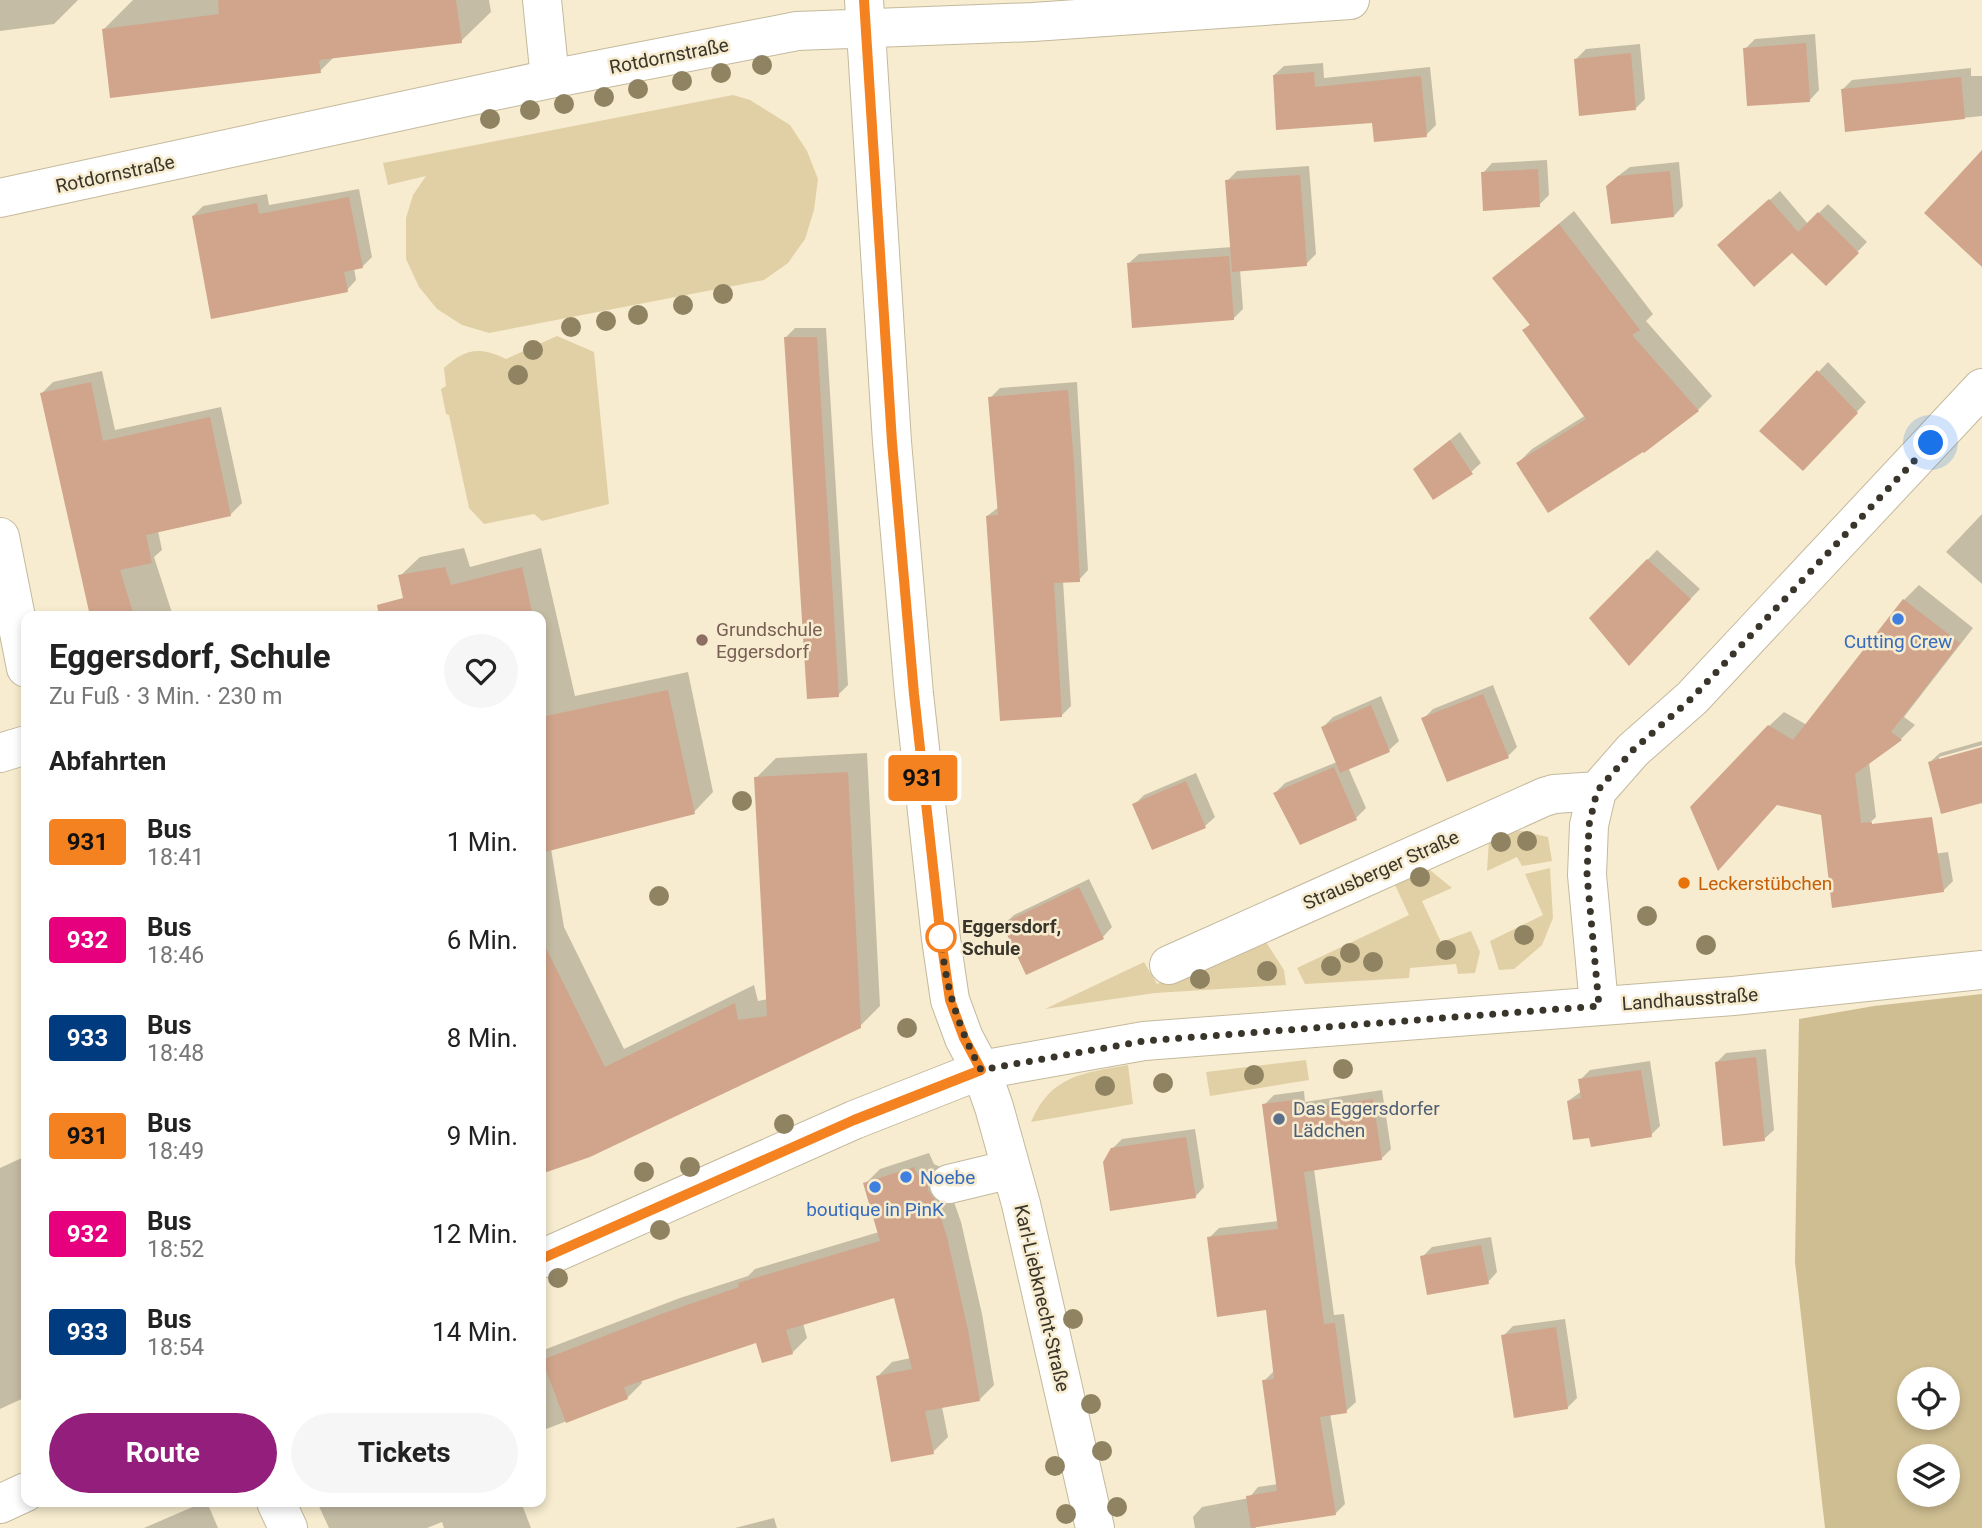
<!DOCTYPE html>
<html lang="de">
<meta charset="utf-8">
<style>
:root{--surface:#fff;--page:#f6f6f6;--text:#222;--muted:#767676;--accent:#941e7c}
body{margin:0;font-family:Roboto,sans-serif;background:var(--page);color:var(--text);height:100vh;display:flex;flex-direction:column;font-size:26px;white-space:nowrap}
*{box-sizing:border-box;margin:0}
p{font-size:23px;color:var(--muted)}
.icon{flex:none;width:38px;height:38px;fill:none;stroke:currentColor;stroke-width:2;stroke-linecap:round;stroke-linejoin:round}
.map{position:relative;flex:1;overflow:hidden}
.drawer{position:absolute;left:21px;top:611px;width:525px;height:896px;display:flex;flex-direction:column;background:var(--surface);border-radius:14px;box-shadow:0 4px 10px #0003}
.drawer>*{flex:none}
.badge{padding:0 14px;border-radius:5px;font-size:24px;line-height:46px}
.tools{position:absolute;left:1897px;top:1367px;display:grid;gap:14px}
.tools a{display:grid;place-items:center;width:63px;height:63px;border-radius:50%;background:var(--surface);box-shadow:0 4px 10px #0003;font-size:35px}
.you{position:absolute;width:35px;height:35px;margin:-18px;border:5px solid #fff;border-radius:50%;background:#1a73e8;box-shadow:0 0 0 10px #1a73e833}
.map>.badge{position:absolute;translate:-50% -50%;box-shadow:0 0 0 4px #fff}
h2{padding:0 28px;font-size:26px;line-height:63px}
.round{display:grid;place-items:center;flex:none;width:74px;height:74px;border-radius:37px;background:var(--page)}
.summary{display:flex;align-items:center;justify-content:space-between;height:119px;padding:0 28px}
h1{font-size:33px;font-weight:700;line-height:52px}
.action{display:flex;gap:14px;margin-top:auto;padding:14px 28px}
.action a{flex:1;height:80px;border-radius:42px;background:var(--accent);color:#fff;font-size:28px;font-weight:700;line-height:80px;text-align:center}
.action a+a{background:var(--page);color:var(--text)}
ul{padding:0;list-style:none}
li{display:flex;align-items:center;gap:21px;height:98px;padding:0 28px}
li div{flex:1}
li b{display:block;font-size:26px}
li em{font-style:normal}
li .badge{min-width:77px;font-weight:700;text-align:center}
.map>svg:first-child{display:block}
.green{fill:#e1d0a5}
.forest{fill:#cfbe92;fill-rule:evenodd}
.shadow{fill:#0003}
.building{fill:#d0a58c}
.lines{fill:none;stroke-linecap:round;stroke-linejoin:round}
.minor-casing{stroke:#c4b99d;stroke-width:40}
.minor{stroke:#fff;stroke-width:38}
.tree{fill:#8f8362}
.line-casing{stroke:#fff;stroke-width:16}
.line{stroke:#f58220;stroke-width:10}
.walk{stroke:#39352a;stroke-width:7;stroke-dasharray:0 12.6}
.shop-dot{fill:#3f7fe0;stroke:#f7eccf;stroke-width:2.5}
.education-dot{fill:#8d6e63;stroke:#f7eccf;stroke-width:2.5}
.food-dot{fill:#e8710a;stroke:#f7eccf;stroke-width:2.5}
.stop-dot{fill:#fff;stroke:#f58220;stroke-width:3.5}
.service-dot{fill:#5c6f8a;stroke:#f7eccf;stroke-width:2.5}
.labels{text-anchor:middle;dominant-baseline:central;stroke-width:5;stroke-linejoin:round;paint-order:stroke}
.street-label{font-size:19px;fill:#39352a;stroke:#f7eccf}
.education-label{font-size:19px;fill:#785e54;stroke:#f7eccf;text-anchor:start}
.shop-label{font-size:19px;fill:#366cbe;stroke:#f7eccf}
.food-label{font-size:19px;fill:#c56008;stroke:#f7eccf;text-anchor:start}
.stop-label{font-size:19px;font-weight:bold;fill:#39352a;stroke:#f7eccf;text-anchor:start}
.service-label{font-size:19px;fill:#4e5e75;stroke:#f7eccf;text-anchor:start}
</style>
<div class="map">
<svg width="1982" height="1528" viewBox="0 0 1982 1528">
<rect width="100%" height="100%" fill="#f7eccf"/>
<path class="green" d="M 733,95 L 750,100 L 790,125 L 807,151 L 818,179 L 814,210 L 805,239 L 788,263 L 764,280 L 489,333 L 462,325 L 437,309 L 419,287 L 406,259 L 406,218 L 413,195 L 426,176 L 388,185 L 383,163 Z
M 557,336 L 594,352 L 609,504 L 542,521 L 534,514 L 484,524 L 469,508 L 449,415 L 446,414 L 441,389 L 446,386 L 444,368 C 465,349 479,346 506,359 Z
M 1512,829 L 1548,837 L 1552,861 L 1522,866 L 1517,857 L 1487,871 L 1489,840 Z
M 1425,866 L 1452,888 L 1422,901 L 1441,942 L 1471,931 L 1480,952 L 1475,973 L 1458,974 L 1456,964 L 1410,968 L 1409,978 L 1305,984 L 1297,968 L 1409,915 L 1395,885 L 1395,879 Z
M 1550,868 L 1553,918 L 1542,945 L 1514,969 L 1499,970 L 1490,941 L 1543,915 L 1525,874 Z
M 1264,939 L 1284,970 L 1286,985 L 1155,993 L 1045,1009 L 1144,962 L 1157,984 Z
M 1306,1060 L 1309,1080 L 1210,1096 L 1206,1072 Z
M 1128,1065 L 1133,1104 L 1031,1122 C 1051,1075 1083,1073 1128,1065 Z"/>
<path class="forest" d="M 1982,994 L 1982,1528 L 1825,1528 L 1795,1262 L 1799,1019 L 1874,1006 ZM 1909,1379 L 1948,1379 L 1948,1418 L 1909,1418 ZM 1909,1456 L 1948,1456 L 1948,1494 L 1909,1494 Z"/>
<path class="shadow" d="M 0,0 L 78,0 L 54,24 L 0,31 Z
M 133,0 L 489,0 L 491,12 L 461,41 L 335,56 L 320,71 L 103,30 Z
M 1815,34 L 1819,90 L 1810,100 L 1745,49 L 1755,39 Z
M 1640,44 L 1645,99 L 1635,109 L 1576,59 L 1586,49 Z
M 1323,63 L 1324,78 L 1430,67 L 1436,125 L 1426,135 L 1374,121 L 1274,75 L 1284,66 Z
M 1971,68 L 1971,76 L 1982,76 L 1982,116 L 1847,130 L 1842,90 L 1852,80 Z
M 1547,160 L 1549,195 L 1539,205 L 1483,173 L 1492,163 Z
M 1679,162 L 1683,206 L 1674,216 L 1618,176 L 1630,167 Z
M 1309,166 L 1316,254 L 1306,264 L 1240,269 L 1243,309 L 1233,319 L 1129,263 L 1139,254 L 1232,247 L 1227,181 L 1237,171 Z
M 359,189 L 372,257 L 362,267 L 354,268 L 356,280 L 347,290 L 193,216 L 203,206 L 267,194 L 269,205 Z
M 1780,191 L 1808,224 L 1828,204 L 1867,242 L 1826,284 L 1792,251 L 1729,236 Z
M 1574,211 L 1653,314 L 1646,321 L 1712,396 L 1698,410 L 1518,463 L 1532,449 L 1586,415 L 1524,330 L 1531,323 L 1494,278 Z
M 795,328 L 826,328 L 848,685 L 838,695 L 785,338 Z
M 1828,362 L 1866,402 L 1813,459 L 1762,431 Z
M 102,371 L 115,430 L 221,407 L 242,503 L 230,515 L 158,531 L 162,550 L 154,557 L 173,616 L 92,616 L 42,393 L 53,382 Z
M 1077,382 L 1088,570 L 1079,580 L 1063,581 L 1071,706 L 1061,716 L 987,516 L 999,507 L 990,398 L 1000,388 Z
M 1460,432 L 1481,463 L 1471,472 L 1425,460 Z
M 1982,514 L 1982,584 L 1946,552 Z
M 464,548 L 470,567 L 541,548 L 575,696 L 688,672 L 713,792 L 694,812 L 551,849 L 564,927 L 624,1049 L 754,985 L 758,1001 L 768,999 L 756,778 L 776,758 L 867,753 L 880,1006 L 860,1026 L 589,1155 L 541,1173 L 541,1084 L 550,1074 L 541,1055 L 541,616 L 410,616 L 400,576 L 420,557 Z
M 1657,550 L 1700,589 L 1629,663 L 1591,618 Z
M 1919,585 L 1973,628 L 1904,717 L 1915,725 L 1901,739 L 1869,762 L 1876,817 L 1861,831 L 1822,814 L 1769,726 L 1784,712 L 1807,725 L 1904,600 Z
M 1493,685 L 1517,747 L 1508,756 L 1423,719 L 1433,709 Z
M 1381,696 L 1399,741 L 1389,750 L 1348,767 L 1366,808 L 1356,818 L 1275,793 L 1285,783 L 1337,762 L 1323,727 L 1333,717 Z
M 1982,741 L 1982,745 L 1939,757 L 1939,761 L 1982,749 L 1982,798 L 1930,762 L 1940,753 Z
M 1196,773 L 1215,817 L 1205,826 L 1134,805 L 1144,795 Z
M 1948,852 L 1953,881 L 1943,891 L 1840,867 Z
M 1089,879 L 1112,927 L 1103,937 L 1004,924 L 1014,915 Z
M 1766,1049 L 1774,1130 L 1764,1139 L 1716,1063 L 1726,1053 Z
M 1650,1061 L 1660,1126 L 1651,1135 L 1591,1136 L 1568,1101 L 1582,1091 L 1580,1080 L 1590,1070 Z
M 1382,1090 L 1391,1149 L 1382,1158 L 1314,1169 L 1334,1315 L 1344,1314 L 1356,1402 L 1346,1411 L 1330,1413 L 1345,1504 L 1335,1514 L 1256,1526 L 1256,1528 L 1195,1528 L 1193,1517 L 1202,1507 L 1249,1498 L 1258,1487 L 1278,1484 L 1264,1381 L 1274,1371 L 1268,1308 L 1209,1238 L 1219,1228 L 1279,1221 L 1264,1105 L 1274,1095 L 1304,1091 L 1305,1102 Z
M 1195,1129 L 1204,1187 L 1195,1197 L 1112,1149 L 1122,1139 Z
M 929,1153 L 934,1164 L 942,1168 L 961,1222 L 982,1314 L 994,1385 L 979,1400 L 942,1407 L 948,1437 L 933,1452 L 877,1377 L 892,1362 L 911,1358 L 895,1295 L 803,1323 L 807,1338 L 792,1353 L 757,1341 L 641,1380 L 642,1383 L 627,1398 L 541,1431 L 541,1351 L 680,1298 L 748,1276 L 755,1269 L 879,1232 L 865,1184 L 880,1169 Z
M 26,1156 L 26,1397 L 0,1409 L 0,1168 Z
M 1491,1237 L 1497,1272 L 1488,1282 L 1422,1257 L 1432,1247 Z
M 1565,1319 L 1577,1398 L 1567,1408 L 1503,1336 L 1513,1326 Z
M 204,1502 L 207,1502 L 218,1528 L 144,1528 Z
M 317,1502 L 521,1502 L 531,1528 L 444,1528 L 442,1522 L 427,1528 L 329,1528 Z
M 774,1518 L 777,1528 L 735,1528 Z"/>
<path class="building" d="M 218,0 L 456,0 L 462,43 L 319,60 L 321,73 L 110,98 L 102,29 L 219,14 Z
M 1806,43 L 1810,102 L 1747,106 L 1743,48 Z
M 1631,53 L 1636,110 L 1579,116 L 1574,59 Z
M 1314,72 L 1315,87 L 1421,76 L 1427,137 L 1374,142 L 1372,123 L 1276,130 L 1273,75 Z
M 1961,77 L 1965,119 L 1845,132 L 1841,89 Z
M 1982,150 L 1982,267 L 1924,213 Z
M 1538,169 L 1540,207 L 1483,211 L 1481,172 Z
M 1670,171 L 1674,217 L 1611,224 L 1606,186 L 1618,176 Z
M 1300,175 L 1307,266 L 1232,272 L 1225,180 Z
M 349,197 L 363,268 L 344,272 L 348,292 L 211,319 L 192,216 L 257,203 L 259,214 Z
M 1769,199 L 1798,232 L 1818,212 L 1859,253 L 1826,286 L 1792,253 L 1754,287 L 1717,245 Z
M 1559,224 L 1640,330 L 1632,335 L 1699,411 L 1644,453 L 1643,452 L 1548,513 L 1516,463 L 1586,419 L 1522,330 L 1530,325 L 1492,278 Z
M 1229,256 L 1234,320 L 1132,328 L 1127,263 Z
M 784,337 L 817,337 L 839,697 L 807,699 Z
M 1817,370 L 1858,413 L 1803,471 L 1759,431 Z
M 91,382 L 103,441 L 210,417 L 231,516 L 146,535 L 152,563 L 120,570 L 134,616 L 90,616 L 40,393 Z
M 1068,390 L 1074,464 L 1080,582 L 1054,583 L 1062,717 L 1000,721 L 986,516 L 998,515 L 988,397 Z
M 1450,440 L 1473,474 L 1433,500 L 1413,469 Z
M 1647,559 L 1691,599 L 1629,666 L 1589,618 Z
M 445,567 L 451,585 L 522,567 L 533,616 L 379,616 L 377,605 L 403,598 L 398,575 Z
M 1903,599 L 1960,643 L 1891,732 L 1902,740 L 1855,774 L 1861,823 L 1872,822 L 1872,824 L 1932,817 L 1944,892 L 1832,908 L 1821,815 L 1777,805 L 1718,871 L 1690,807 L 1768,725 L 1793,740 Z
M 668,690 L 695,814 L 541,853 L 541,717 Z
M 1483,694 L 1509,758 L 1447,782 L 1421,718 Z
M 1371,705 L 1390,752 L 1340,773 L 1321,727 Z
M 1982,747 L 1982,803 L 1941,814 L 1928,762 Z
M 1334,767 L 1357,820 L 1300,845 L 1273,793 Z
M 848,772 L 861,1028 L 590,1157 L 541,1174 L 541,938 L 605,1067 L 735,1003 L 738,1020 L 767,1016 L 754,777 Z
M 1186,781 L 1206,828 L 1152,850 L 1132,804 Z
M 1079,887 L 1104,939 L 1026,975 L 1002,924 Z
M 1756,1057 L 1765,1141 L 1723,1146 L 1715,1062 Z
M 1641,1070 L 1652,1137 L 1591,1147 L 1589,1138 L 1573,1140 L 1567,1101 L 1581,1098 L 1578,1079 Z
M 1373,1099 L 1382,1160 L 1304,1172 L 1324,1324 L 1335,1323 L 1347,1413 L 1320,1417 L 1336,1515 L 1251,1528 L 1246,1496 L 1277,1491 L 1262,1380 L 1274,1379 L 1266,1310 L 1217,1317 L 1207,1237 L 1278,1229 L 1262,1104 L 1295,1100 L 1296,1111 Z
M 1186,1137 L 1196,1198 L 1110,1211 L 1103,1162 L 1111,1148 Z
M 914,1167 L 920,1179 L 928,1183 L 928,1190 L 935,1200 L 947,1237 L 968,1330 L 980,1401 L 925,1411 L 934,1454 L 891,1462 L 876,1376 L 912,1369 L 894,1298 L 786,1330 L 793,1354 L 762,1363 L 756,1343 L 624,1387 L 628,1399 L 566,1423 L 542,1360 L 664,1313 L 739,1287 L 738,1283 L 880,1241 L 863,1183 Z
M 1481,1245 L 1489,1284 L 1427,1295 L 1420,1256 Z
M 1556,1327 L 1568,1409 L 1514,1418 L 1501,1335 Z"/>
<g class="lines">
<g class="minor-casing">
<path id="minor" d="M 542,0 L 550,79
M 864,0 L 892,442 L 914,694 L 941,939 L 950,1000 L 964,1038 L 981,1070 L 994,1107 L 1021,1204 L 1095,1528
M 0,198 L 550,79 L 797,31 L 1033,22 L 1350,0
M 0,537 L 26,668
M 0,753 L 26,745
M 1169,965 L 1544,797 L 1554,794 L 1597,791
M 1599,1005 L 1587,875 L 1589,825 L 1597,791 L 1633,750 L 1692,698 L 1982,388
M 949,1184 L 1011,1169
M 541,1259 L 854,1120 L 981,1070 L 1144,1041 L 1733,996 L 1982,970
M 276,1502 L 288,1528
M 0,1504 L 26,1492"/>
</g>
<use href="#minor" class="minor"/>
</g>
<g class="tree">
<circle cx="762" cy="65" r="10"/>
<circle cx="721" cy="73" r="10"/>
<circle cx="682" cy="81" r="10"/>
<circle cx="638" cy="89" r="10"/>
<circle cx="604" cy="97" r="10"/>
<circle cx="564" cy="104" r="10"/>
<circle cx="530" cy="110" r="10"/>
<circle cx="490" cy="119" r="10"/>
<circle cx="723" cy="294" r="10"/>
<circle cx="683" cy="305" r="10"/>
<circle cx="638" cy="315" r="10"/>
<circle cx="606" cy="321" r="10"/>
<circle cx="571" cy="327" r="10"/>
<circle cx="533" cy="350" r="10"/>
<circle cx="518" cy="375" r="10"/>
<circle cx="742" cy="801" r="10"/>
<circle cx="1527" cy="841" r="10"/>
<circle cx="1501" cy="842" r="10"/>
<circle cx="1420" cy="877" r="10"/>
<circle cx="659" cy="896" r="10"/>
<circle cx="1647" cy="916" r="10"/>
<circle cx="1524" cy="935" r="10"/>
<circle cx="1706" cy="945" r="10"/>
<circle cx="1446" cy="950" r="10"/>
<circle cx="1350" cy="953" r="10"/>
<circle cx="1373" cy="962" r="10"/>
<circle cx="1331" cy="966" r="10"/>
<circle cx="1267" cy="971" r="10"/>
<circle cx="1200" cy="979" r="10"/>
<circle cx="907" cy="1028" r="10"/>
<circle cx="1343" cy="1069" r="10"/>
<circle cx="1254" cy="1075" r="10"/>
<circle cx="1163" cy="1083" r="10"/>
<circle cx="1105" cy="1086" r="10"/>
<circle cx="784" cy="1124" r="10"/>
<circle cx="690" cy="1167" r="10"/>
<circle cx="644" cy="1172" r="10"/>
<circle cx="660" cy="1230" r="10"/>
<circle cx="558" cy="1278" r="10"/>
<circle cx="1073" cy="1319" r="10"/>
<circle cx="1091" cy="1404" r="10"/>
<circle cx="1102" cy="1451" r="10"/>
<circle cx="1055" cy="1466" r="10"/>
<circle cx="1117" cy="1507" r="10"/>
<circle cx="1066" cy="1514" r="10"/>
</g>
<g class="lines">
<g class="line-casing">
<path id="line" d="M 541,1259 L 854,1120 L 981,1070 L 964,1038 L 950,1000 L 941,939 L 914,694 L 892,442 L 864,0"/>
</g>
<use href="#line" class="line"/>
<path class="walk" d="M 941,937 C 945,986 958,1027 981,1070 L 1144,1041 L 1599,1006 L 1587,875 L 1589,825 L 1597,791 L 1633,750 L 1692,698 L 1931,443"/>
</g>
<g class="shop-dot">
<circle cx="1898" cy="619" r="7"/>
<circle cx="906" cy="1177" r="7"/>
<circle cx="875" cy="1187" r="7"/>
</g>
<circle class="education-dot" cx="702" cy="640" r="7"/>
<circle class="food-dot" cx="1684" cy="883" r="7"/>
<circle class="stop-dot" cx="941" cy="937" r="14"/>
<circle class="service-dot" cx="1279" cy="1119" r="7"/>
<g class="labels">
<g class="street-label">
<text transform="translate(669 56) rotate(-11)">Rotdornstraße</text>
<text transform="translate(115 174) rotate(-12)">Rotdornstraße</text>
<text transform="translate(1381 870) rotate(-24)">Strausberger Straße</text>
<text transform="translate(1690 999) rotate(-4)">Landhausstraße</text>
<text transform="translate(1042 1298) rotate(77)">Karl-Liebknecht-Straße</text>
</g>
<g class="education-label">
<text x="716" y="629">Grundschule<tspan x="716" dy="22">Eggersdorf</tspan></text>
</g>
<g class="shop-label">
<text x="1898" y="641">Cutting Crew</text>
<text x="920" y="1177" text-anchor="start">Noebe</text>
<text x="875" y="1209">boutique in PinK</text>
</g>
<g class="food-label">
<text x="1698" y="883">Leckerstübchen</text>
</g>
<g class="stop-label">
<text x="962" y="926">Eggersdorf,<tspan x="962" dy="22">Schule</tspan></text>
</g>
<g class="service-label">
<text x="1293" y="1108">Das Eggersdorfer<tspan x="1293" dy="22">Lädchen</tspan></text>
</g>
</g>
</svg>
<div class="tools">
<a><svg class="icon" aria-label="locate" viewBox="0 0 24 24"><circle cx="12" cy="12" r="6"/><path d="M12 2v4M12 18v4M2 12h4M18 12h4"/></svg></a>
<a><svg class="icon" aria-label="layers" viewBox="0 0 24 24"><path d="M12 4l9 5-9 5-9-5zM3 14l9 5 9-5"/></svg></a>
</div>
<div class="you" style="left:1931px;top:443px"></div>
<b class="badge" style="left:923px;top:778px;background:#f58220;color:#111">931</b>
<section class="drawer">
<div class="summary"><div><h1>Eggersdorf, Schule</h1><p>Zu Fuß · 3 Min. · 230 m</p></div><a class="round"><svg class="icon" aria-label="heart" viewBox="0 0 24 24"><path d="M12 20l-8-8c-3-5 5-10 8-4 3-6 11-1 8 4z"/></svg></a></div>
<h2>Abfahrten</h2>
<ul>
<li><span class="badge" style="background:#f58220;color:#111">931</span><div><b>Bus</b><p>18:41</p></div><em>1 Min.</em></li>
<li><span class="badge" style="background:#e6007e;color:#fff">932</span><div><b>Bus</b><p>18:46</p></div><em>6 Min.</em></li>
<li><span class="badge" style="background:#003b80;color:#fff">933</span><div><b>Bus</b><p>18:48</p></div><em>8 Min.</em></li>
<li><span class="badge" style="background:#f58220;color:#111">931</span><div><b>Bus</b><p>18:49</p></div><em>9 Min.</em></li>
<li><span class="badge" style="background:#e6007e;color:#fff">932</span><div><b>Bus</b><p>18:52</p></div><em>12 Min.</em></li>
<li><span class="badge" style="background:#003b80;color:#fff">933</span><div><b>Bus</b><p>18:54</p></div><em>14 Min.</em></li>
</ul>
<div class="action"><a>Route</a><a>Tickets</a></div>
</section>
</div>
